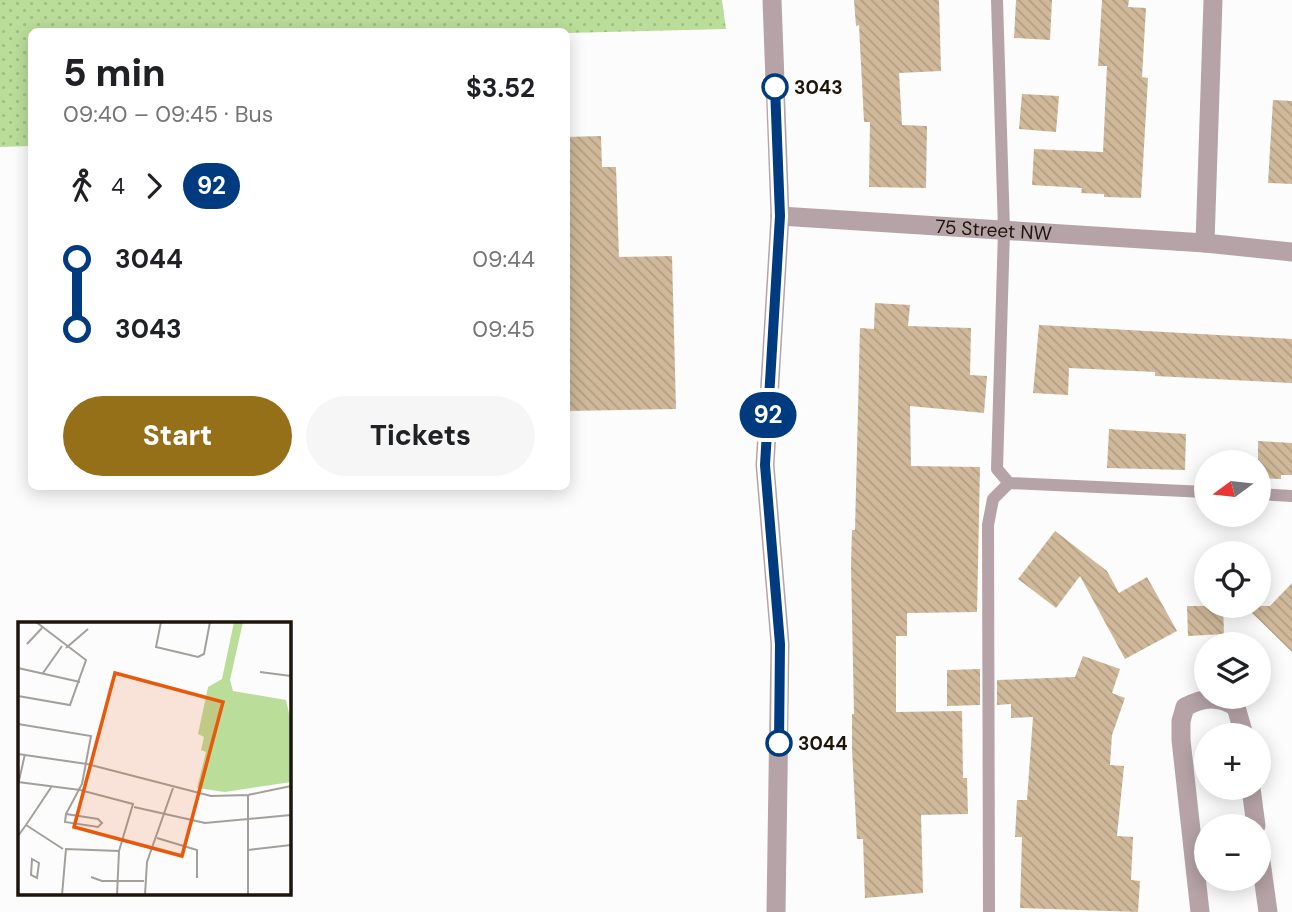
<!DOCTYPE html>
<meta charset="utf-8">
<style>
:root{--surface:#fff;--page:#f6f6f6;--text:#202124;--muted:#757577;--accent:#957019}
body{margin:0;font-family:"DM Sans",sans-serif;background:var(--page);color:var(--text);height:100vh;display:flex;flex-direction:column;font-size:26px;white-space:nowrap}
*{box-sizing:border-box;margin:0}
p{font-size:23px;color:var(--muted)}
.icon{flex:none;width:38px;height:38px;fill:none;stroke:currentColor;stroke-width:2;stroke-linecap:round;stroke-linejoin:round}
.map{position:relative;flex:1;overflow:hidden}
.panel{position:absolute;left:28px;top:28px;width:542px;height:462px;display:flex;flex-direction:column;background:var(--surface);border-radius:10px;box-shadow:0 4px 18px #0003}
.panel>*{flex:none}
.badge{padding:0 14px;border-radius:23px;font-size:24px;line-height:46px}
.needle{width:46px;rotate:255deg}
.buttons{position:absolute;left:1194px;top:450px;display:grid;gap:14px}
.buttons a{display:grid;place-items:center;width:77px;height:77px;border-radius:50%;background:var(--surface);box-shadow:0 4px 18px #0003;font-size:35px}
.map>.badge{position:absolute;translate:-50% -50%;box-shadow:0 0 0 4px #fff}
.legs{display:flex;align-items:center;gap:10px;height:77px;padding:0 35px;font-size:23px}
.legs p{margin-inline-start:auto}
.headline{display:flex;align-items:center;justify-content:space-between;height:119px;padding:0 35px}
h1{font-size:38px;font-weight:800;line-height:52px}
.button{display:flex;gap:14px;margin-top:auto;padding:14px 35px}
.button a{flex:1;height:80px;border-radius:42px;background:var(--accent);color:#fff;font-size:28px;font-weight:800;line-height:80px;text-align:center}
.button a+a{background:var(--page);color:var(--text)}
ul{padding:0 35px;list-style:none}
li{display:flex;align-items:center;gap:24px;height:70px;font-size:26px}
li i{display:grid;place-items:center;width:10px;height:100%;margin:0 9px;background:currentColor}
li i::after{content:'';width:18px;height:18px;margin:-9px;border:5px solid;border-radius:50%;background:var(--surface)}
li p{margin-inline-start:auto}
li:first-child i{background:linear-gradient(#0000 50%,currentColor 0)}
li:last-child i{background:linear-gradient(currentColor 50%,#0000 0)}
.map>svg:first-child{display:block}
.park{fill:url(#park-dots)}
.building{fill:url(#building-back-hatch)}
.lines{fill:none;stroke-linecap:round;stroke-linejoin:round}
.service{stroke:#b5a3a7;stroke-width:12}
.minor{stroke:#b5a3a7;stroke-width:19}
.tertiary{stroke:#b5a3a7;stroke-width:19}
.line-1-casing{stroke:#fff;stroke-width:16}
.line-1{stroke:#003b80;stroke-width:10}
.stop-1-dot{fill:#fff;stroke:#003b80;stroke-width:3.5}
.labels{text-anchor:middle;dominant-baseline:central;stroke-width:7;stroke-linejoin:round;paint-order:stroke}
.stop-label{font-size:19px;font-weight:bold;fill:#1d1509;stroke:#fcfcfc;text-anchor:start}
.street-label{font-size:19px;fill:#1d1509;stroke:#fcfcfc}
.inset-road{fill:none;stroke:#a3a09b;stroke-width:2}
.view{fill:#e8590c;fill-opacity:0.15;stroke:#e8590c;stroke-width:3.5}
.inset-edge{fill:none;stroke:#1d1509;stroke-width:3.5}
</style>
<div class="map">
<svg width="1292" height="912" viewBox="0 0 1292 912">
<defs>
<pattern id="park-dots" width="8" height="8" patternUnits="userSpaceOnUse" patternTransform="scale(1.75)"><rect width="8" height="8" fill="#bade9a"/><path d="M2 2h.1M6 6h.1" fill="none" stroke="#9fbe83" stroke-width="1.8" stroke-linecap="round"/></pattern>
<pattern id="building-back-hatch" width="6" height="6" patternUnits="userSpaceOnUse" patternTransform="scale(1.75)"><rect width="6" height="6" fill="#cfb99a"/><path d="M-1 5l2 2M0 0l6 6M5-1l2 2" fill="none" stroke="#b19e83"/></pattern>
</defs>
<rect width="100%" height="100%" fill="#fcfcfc"/>
<path class="park" d="M 0,0 L 722,0 L 726,29 L 567,33 L 567,32 L 32,32 L 31,146 L 0,147 Z"/>
<path class="building" d="M 854,0 L 939,0 L 941,71 L 899,73 L 902,125 L 927,126 L 926,188 L 869,187 L 870,122 L 864,122 L 859,25 L 856,26 Z
M 1016,0 L 1052,0 L 1050,40 L 1014,38 Z
M 1102,0 L 1129,0 L 1128,7 L 1146,8 L 1142,77 L 1148,78 L 1141,198 L 1104,197 L 1104,194 L 1081,193 L 1082,188 L 1032,185 L 1034,149 L 1103,152 L 1107,66 L 1098,66 Z
M 1022,94 L 1059,96 L 1056,132 L 1019,129 Z
M 1273,100 L 1292,101 L 1292,184 L 1268,183 Z
M 601,136 L 602,167 L 616,167 L 619,257 L 672,256 L 676,409 L 567,411 L 567,137 Z
M 875,303 L 910,305 L 908,326 L 971,328 L 970,375 L 987,376 L 984,413 L 910,406 L 911,466 L 980,467 L 977,612 L 907,613 L 907,636 L 896,636 L 896,712 L 962,711 L 963,778 L 967,778 L 968,814 L 921,815 L 923,893 L 865,898 L 863,839 L 857,839 L 852,750 L 852,714 L 854,714 L 851,566 L 852,530 L 855,530 L 860,328 L 874,329 Z
M 1039,325 L 1292,339 L 1292,383 L 1155,376 L 1155,372 L 1069,368 L 1068,395 L 1033,393 Z
M 1109,429 L 1186,434 L 1185,470 L 1107,468 Z
M 1258,441 L 1292,443 L 1292,475 L 1281,475 L 1281,479 L 1258,478 Z
M 1055,531 L 1107,571 L 1119,593 L 1147,577 L 1177,631 L 1125,659 L 1080,576 L 1056,608 L 1018,579 Z
M 1292,583 L 1292,652 L 1245,606 L 1270,606 Z
M 1187,606 L 1223,606 L 1224,634 L 1188,636 Z
M 1083,656 L 1120,669 L 1112,693 L 1125,698 L 1112,735 L 1110,765 L 1124,766 L 1117,836 L 1133,837 L 1131,880 L 1140,881 L 1138,912 L 1020,908 L 1022,837 L 1015,837 L 1017,800 L 1027,800 L 1033,717 L 1011,718 L 1011,704 L 997,705 L 997,680 L 1075,677 Z
M 980,669 L 980,705 L 947,706 L 947,670 Z"/>
<g class="lines">
<path class="service" d="M 997,0 L 1004,230 L 997,469 L 1009,483
M 1258,494 L 1292,496
M 989,912 L 988,525 L 993,499 L 1009,483 L 1206,492"/>
<g class="minor">
<path id="s1" d="M 780,216 L 1205,243 L 1292,252"/>
<path d="M 1205,243 L 1213,0"/>
<path d="M 1251,788 L 1256,826"/>
<path d="M 1258,840 L 1268,912"/>
<path d="M 1200,912 L 1181,740 L 1181,721 L 1185,707 C 1204,697 1218,696 1236,707 L 1244,735"/>
</g>
<path class="tertiary" d="M 772,0 L 780,216 L 765,465 L 780,644 L 776,912"/>
</g>
<g class="lines">
<g class="line-1-casing">
<path id="line-1" d="M 775,87 L 780,216 L 765,465 L 780,644 L 779,743"/>
</g>
<use href="#line-1" class="line-1"/>
</g>
<g class="stop-1-dot">
<circle cx="775" cy="87" r="12"/>
<circle cx="779" cy="743" r="12"/>
</g>
<g class="labels">
<g class="stop-label">
<text x="794" y="87">3043</text>
<text x="798" y="743">3044</text>
</g>
<g class="street-label">
<text stroke="none"><textPath href="#s1" startOffset="214">75 Street NW</textPath></text>
</g>
</g>
<g transform="translate(18 622)">
<rect width="273" height="273" fill="#fcfcfc"/>
<path d="M 216,0 L 225,0 L 212,58 L 215,69 L 268,78 L 273,100 L 273,160 L 207,170 L 179,166 L 188,130 L 183,128 L 186,115 L 180,112 L 190,65 L 204,57 Z" fill="#bade9a"/>
<path class="inset-road" d="M 143,0 L 138,25 L 180,35 L 186,32 L 192,0M 9,22 L 24,6M 48,26 L 70,7M 0,46 L 62,60M 242,50 L 273,54M 25,51 L 44,24M 0,74 L 52,83 L 68,38 L 18,0M 0,102 L 73,114 L 64,162 L 48,192M 0,132 L 69,142 L 193,174 L 230,173 L 273,164M 0,160 L 62,168 L 115,182 L 101,229M 0,163 L 7,132M 116,185 L 187,201 L 273,193M 48,192 L 80,197 L 84,201 L 80,205 L 47,200 ZM 8,203 L 34,164M 0,214 L 8,203 L 45,227M 139,216 L 179,228 L 179,256M 230,228 L 273,223M 14,237 L 21,241 L 19,256 L 13,253 ZM 73,255 L 84,259 L 126,259M 44,273 L 48,227 L 101,229 L 99,273M 127,273 L 129,240 L 155,166M 230,273 L 230,174"/>
<path class="view" d="M 97,51 L 205,80 L 164,234 L 56,205 Z"/>
<rect width="273" height="273" class="inset-edge"/>
</g>
</svg>
<div class="buttons">
<a><svg class="needle" viewBox="-14 -14 28 28"><path d="M0-13l5 13h-10z" fill="#e53935"/><path d="M0 13l5-13h-10z" fill="#757577"/></svg></a>
<a><svg class="icon" aria-label="locate" viewBox="0 0 24 24"><circle cx="12" cy="12" r="6"/><path d="M12 2v4M12 18v4M2 12h4M18 12h4"/></svg></a>
<a><svg class="icon" aria-label="layers" viewBox="0 0 24 24"><path d="M12 4l9 5-9 5-9-5zM3 14l9 5 9-5"/></svg></a>
<a>+</a>
<a>−</a>
</div>
<b class="badge" style="left:768px;top:415px;background:#003b80;color:#fff">92</b>
<section class="panel">
<div class="headline"><div><h1>5 min</h1><p>09:40 – 09:45 · Bus</p></div><b>$3.52</b></div>
<div class="legs"><svg class="icon" aria-label="walk" viewBox="0 0 24 24"><circle cx="13" cy="4" r="2"/><path d="M13 8l-2 6 4 7M11 14l-3 7M7 12l3-4h3l4 4"/></svg>4<svg class="icon" aria-label="forward" viewBox="0 0 24 24"><path d="M9 5l7 7-7 7"/></svg><b class="badge" style="background:#003b80;color:#fff">92</b></div>
<ul>
<li><i style="color:#003b80"></i><b>3044</b><p>09:44</p></li>
<li><i style="color:#003b80"></i><b>3043</b><p>09:45</p></li>
</ul>
<div class="button"><a>Start</a><a>Tickets</a></div>
</section>
</div>
